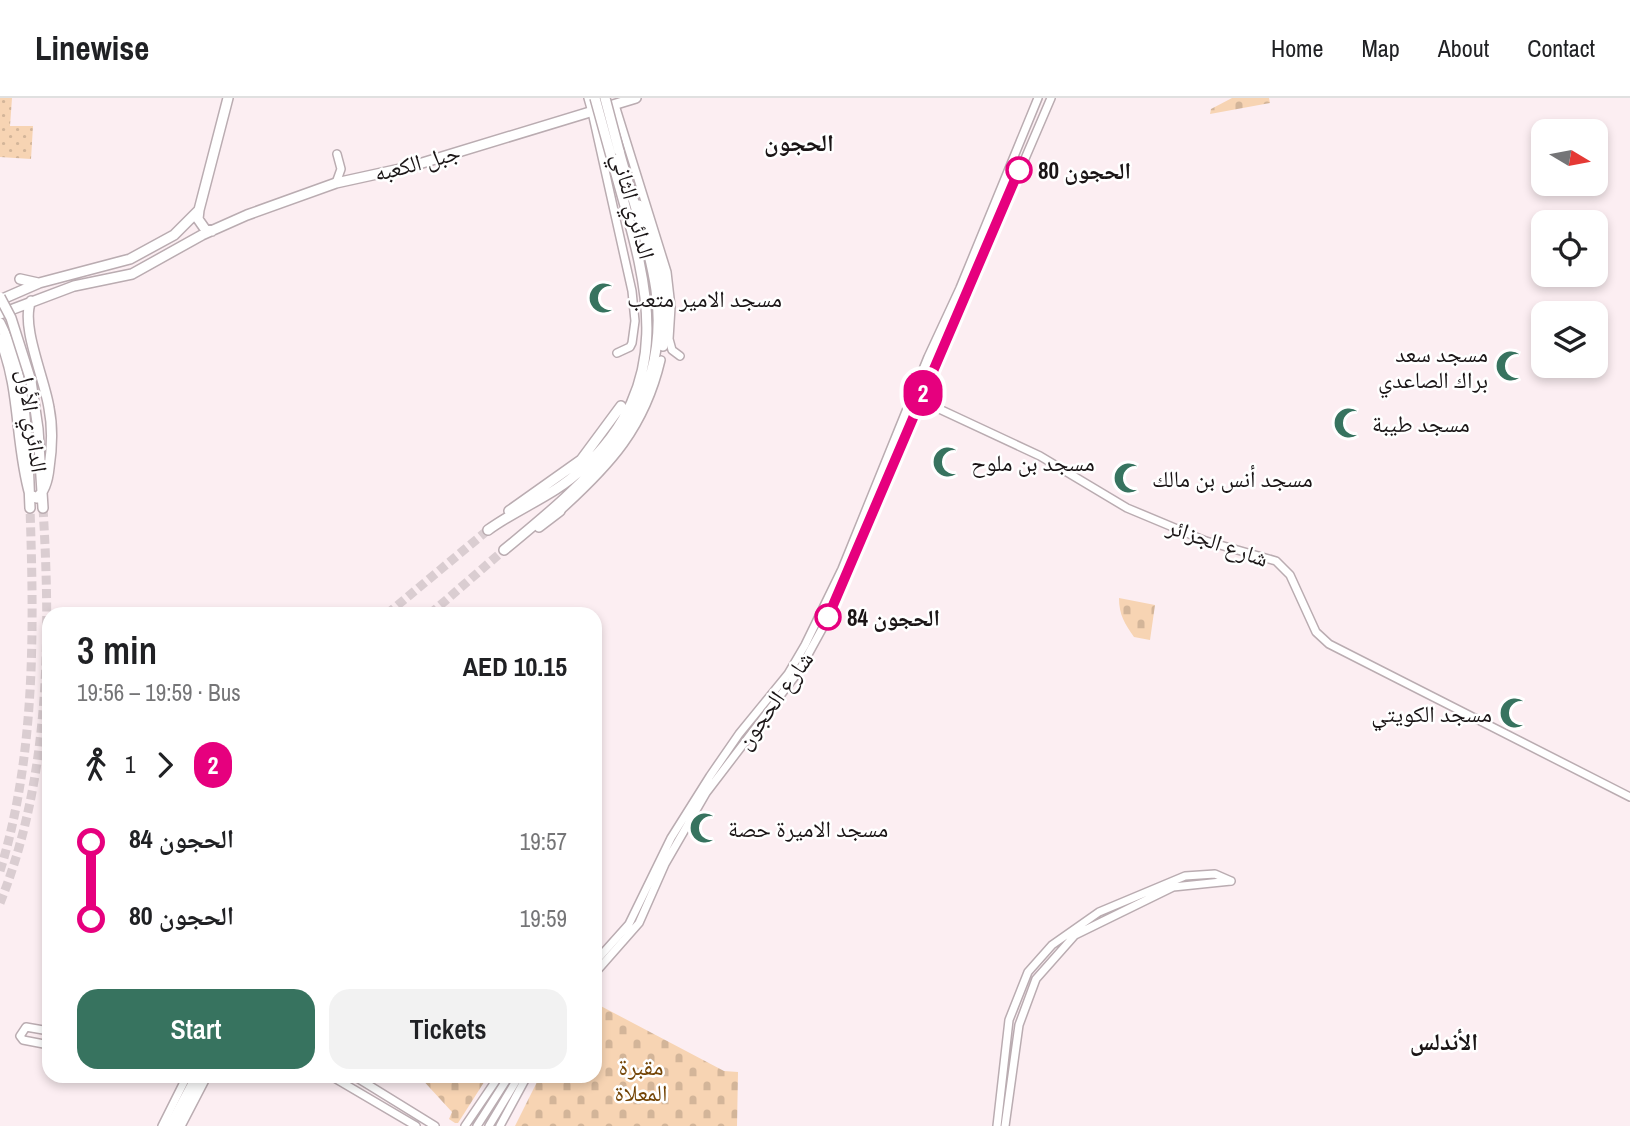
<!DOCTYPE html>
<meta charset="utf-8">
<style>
:root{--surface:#fff;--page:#f2f2f2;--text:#202124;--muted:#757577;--line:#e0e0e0;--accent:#37735f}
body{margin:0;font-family:"Archivo Narrow","Noto Naskh Arabic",sans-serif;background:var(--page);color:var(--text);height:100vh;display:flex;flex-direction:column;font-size:26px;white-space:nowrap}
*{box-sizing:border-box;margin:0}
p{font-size:23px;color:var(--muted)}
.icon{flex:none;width:38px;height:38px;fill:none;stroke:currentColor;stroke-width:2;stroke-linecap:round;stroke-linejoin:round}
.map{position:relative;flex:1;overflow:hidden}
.panel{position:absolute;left:42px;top:509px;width:560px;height:476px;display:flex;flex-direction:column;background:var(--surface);border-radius:21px;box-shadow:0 4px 10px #0003}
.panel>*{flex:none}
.badge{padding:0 14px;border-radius:23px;font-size:24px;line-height:46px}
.needle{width:46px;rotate:100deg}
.buttons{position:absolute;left:1531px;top:21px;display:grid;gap:14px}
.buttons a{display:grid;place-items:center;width:77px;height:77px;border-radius:14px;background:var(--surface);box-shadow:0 4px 10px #0003;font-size:35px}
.map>.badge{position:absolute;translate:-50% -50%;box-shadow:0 0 0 4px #fff}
.legs{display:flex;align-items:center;gap:10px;height:77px;padding:0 35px;font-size:23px}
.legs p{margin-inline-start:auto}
.summary{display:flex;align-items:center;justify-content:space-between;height:119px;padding:0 35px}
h1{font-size:38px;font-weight:600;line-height:52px}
.button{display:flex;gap:14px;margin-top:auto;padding:14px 35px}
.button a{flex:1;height:80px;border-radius:21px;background:var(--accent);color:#fff;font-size:28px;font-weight:600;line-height:80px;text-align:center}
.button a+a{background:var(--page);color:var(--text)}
ul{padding:0 35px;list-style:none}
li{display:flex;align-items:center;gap:24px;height:77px;font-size:26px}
li i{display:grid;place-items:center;width:10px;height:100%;margin:0 9px;background:currentColor}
li i::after{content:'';width:18px;height:18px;margin:-9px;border:5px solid;border-radius:50%;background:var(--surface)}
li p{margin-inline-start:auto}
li:first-child i{background:linear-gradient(#0000 50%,currentColor 0)}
li:last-child i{background:linear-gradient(currentColor 50%,#0000 0)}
header{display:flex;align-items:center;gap:42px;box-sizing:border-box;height:98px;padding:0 35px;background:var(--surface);border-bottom:2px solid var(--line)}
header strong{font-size:33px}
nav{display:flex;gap:38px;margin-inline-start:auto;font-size:24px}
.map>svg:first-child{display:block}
.grass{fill:url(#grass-dots)}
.cemetery{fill:url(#cemetery-stones)}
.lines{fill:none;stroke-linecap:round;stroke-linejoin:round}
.highway-tunnel{stroke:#dacdd1;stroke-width:9;stroke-dasharray:9 4.5;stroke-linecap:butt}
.secondary-casing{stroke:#baacb1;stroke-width:10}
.primary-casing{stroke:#baacb1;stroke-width:10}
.highway-casing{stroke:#baacb1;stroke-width:12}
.secondary{stroke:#fff;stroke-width:7}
.primary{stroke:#fff;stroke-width:7}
.highway{stroke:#fff;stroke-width:9}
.highway-bridge-casing{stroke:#baacb1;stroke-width:12;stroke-linecap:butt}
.highway-bridge{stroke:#fff;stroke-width:9}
.line-1-casing{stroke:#fff;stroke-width:16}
.line-1{stroke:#e6007e;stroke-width:10}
.stop-1-dot{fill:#fff;stroke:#e6007e;stroke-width:3.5}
.labels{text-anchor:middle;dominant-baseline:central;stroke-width:5;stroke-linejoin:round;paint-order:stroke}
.street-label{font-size:23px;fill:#1a1516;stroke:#fff}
.stop-label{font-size:23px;font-weight:bold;fill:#1a1516;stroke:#fff;text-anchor:start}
.poi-label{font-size:23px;fill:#1a1516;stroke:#fff;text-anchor:start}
.park-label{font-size:23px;fill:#734405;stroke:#fff}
.neighbourhood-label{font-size:24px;font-weight:bold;fill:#1a1516;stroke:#fff}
</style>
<header>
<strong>Linewise</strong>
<nav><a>Home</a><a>Map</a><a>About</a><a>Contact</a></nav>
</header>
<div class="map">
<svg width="1630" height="1028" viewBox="0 0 1630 1028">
<defs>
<pattern id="grass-dots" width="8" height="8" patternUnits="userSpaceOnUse" patternTransform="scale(1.75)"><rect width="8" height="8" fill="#f7d4b3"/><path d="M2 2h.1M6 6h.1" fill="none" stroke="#d3b599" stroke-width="1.8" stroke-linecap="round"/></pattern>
<pattern id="cemetery-stones" width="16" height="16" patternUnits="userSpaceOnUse" patternTransform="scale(1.75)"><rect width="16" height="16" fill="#f7d4b3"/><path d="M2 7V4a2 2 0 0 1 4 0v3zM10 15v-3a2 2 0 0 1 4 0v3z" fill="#d3b599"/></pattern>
</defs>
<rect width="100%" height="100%" fill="#fceef2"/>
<path class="grass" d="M 0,0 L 12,0 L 10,28 L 33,28 L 31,61 L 0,59 Z"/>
<path class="cemetery" d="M 1232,0 L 1269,0 L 1270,5 L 1210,16 L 1211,11 Z
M 1119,500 L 1155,507 L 1150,542 L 1134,539 C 1125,526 1119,517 1119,500 Z
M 595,905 L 724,973 L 738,974 L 737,1028 L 515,1028 L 540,978 L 595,978 Z
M 419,978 L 488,978 L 458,1025 L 455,1025 L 449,1021 L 452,1014 Z"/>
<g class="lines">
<path class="highway-tunnel" d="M 387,516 L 488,432
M 430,516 L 504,452
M 0,773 C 36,657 34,530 30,410
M 0,805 C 50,681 51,541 43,410"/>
<g class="secondary-casing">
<path id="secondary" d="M 615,7 L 667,174 L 671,209 L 669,241 L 672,252 L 680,258
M 592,14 L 632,193 L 635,223 L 632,245 L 630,249 L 617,255
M 336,85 L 341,71 L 337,56
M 920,302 L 1040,358 L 1127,410 L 1206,443 L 1276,463 L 1290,477 L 1316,534 L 1329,546 L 1630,699
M 560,413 C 611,367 645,330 661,262
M 162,1028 L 184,984 L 180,978
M 997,1028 L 1009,922 L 1028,874 L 1052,847 L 1099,814 L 1185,778 L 1215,776 L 1231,783
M 1005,1028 L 1019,927 L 1036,881 L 1075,837 L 1173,789 L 1231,783"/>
</g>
<g class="primary-casing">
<path id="primary" d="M 588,0 L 592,14
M 595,864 L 629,826 L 671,740 L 710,678 L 739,636 L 788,576 L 805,547 L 842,471 L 928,259 L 960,190 L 1038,0
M 595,875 L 639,825 L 665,766 L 706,695 L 799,573 L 828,520 L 1051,0
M 49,933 L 26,929 L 20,938 L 23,942 L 49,947
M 331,978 L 416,1028
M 354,978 L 435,1028
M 465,1028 L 499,978
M 477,1028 L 509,978
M 489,1028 L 519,978
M 500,1028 L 527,978"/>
</g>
<g class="highway-casing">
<path id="highway" d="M 639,107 C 657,155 669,197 663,248
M 199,112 L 198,121 L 205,131 L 212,133
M 20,181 L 38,185
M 0,202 L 39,185 L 130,161 L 174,137 L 199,112 L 228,0
M 0,216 L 74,188 L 132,176 L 202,137 L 247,117 L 336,85 L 409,69 L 636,0
M 0,225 C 29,283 27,347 30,410
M 0,241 C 21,292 15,345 30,397 L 37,400 C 45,393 48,380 49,370 C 52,350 53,330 49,310 C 45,282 20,227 31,203
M 31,283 L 38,331 L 43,410
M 509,413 L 581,362 L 621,308
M 539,429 L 560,413
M 488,432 C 518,410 555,397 582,371 C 685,276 642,172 611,58
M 504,452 C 588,383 673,313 656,192 C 649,145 631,98 619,53
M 170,1028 L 197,978
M 180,1028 L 206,978"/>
</g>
<use href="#secondary" class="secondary"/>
<use href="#primary" class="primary"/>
<use href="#highway" class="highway"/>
<g class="highway-bridge-casing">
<path id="highway-bridge" d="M 595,0 L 611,58
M 605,0 L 619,53
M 0,199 L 11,220 L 31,283"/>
</g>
<use href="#highway-bridge" class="highway-bridge"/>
</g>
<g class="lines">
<g class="line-1-casing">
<path id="line-1" d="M 828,519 L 1019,72"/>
</g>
<use href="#line-1" class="line-1"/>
</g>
<defs>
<g id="mosque-bare" transform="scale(2.415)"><path d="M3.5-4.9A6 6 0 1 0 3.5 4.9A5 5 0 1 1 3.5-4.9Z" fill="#37735f" stroke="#fff" stroke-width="2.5" paint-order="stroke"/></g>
</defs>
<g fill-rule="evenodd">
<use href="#mosque-bare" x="604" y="200"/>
<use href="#mosque-bare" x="1511" y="268"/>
<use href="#mosque-bare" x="1349" y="325"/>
<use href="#mosque-bare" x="948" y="364"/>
<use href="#mosque-bare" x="1129" y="380"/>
<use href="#mosque-bare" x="1515" y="615"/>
<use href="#mosque-bare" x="705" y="730"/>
</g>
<g class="stop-1-dot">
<circle cx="1019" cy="72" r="12"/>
<circle cx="828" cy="519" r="12"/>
</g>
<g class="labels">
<g class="street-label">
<text transform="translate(417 64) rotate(-15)">جبل الكعبه</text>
<text transform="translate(634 108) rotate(75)">الدائري الثاني</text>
<text transform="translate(33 323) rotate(82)">الدائري الأول</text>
<text transform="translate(1218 444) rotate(19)">شارع الجزائر</text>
<text transform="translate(774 602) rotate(-54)">شارع الحجون</text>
</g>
<g class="stop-label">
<text x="1038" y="72">الحجون 80</text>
<text x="847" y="519">الحجون 84</text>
</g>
<g class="poi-label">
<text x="627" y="200">مسجد الامير متعب</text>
<text x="1488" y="255" text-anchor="end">مسجد سعد<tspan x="1488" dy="26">براك الصاعدي</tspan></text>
<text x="1372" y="325">مسجد طيبة</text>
<text x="971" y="364">مسجد بن ملوح</text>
<text x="1152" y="380">مسجد أنس بن مالك</text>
<text x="1492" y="615" text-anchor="end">مسجد الكويتي</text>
<text x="728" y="730">مسجد الاميرة حصة</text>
</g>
<g class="park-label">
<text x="641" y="968">مقبرة<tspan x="641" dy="26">المعلاة</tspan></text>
</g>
<g class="neighbourhood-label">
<text x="799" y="44">الحجون</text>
<text x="1444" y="943">الأندلس</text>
</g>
</g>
</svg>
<div class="buttons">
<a><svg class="needle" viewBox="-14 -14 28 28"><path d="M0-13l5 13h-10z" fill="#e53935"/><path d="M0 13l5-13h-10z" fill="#757577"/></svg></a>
<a><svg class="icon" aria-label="locate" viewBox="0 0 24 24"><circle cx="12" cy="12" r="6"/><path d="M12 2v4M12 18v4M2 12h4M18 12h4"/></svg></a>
<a><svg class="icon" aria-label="layers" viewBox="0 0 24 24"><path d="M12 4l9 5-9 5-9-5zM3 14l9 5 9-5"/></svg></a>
</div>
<b class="badge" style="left:923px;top:295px;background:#e6007e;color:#fff">2</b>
<section class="panel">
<div class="summary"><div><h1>3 min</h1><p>19:56 – 19:59 · Bus</p></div><b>AED 10.15</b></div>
<div class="legs"><svg class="icon" aria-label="walk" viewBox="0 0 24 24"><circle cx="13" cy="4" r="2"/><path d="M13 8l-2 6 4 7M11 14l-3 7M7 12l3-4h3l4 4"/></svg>1<svg class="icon" aria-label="forward" viewBox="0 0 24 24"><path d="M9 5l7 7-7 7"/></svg><b class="badge" style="background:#e6007e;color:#fff">2</b></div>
<ul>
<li><i style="color:#e6007e"></i><b>الحجون 84</b><p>19:57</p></li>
<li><i style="color:#e6007e"></i><b>الحجون 80</b><p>19:59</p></li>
</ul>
<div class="button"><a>Start</a><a>Tickets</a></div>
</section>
</div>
